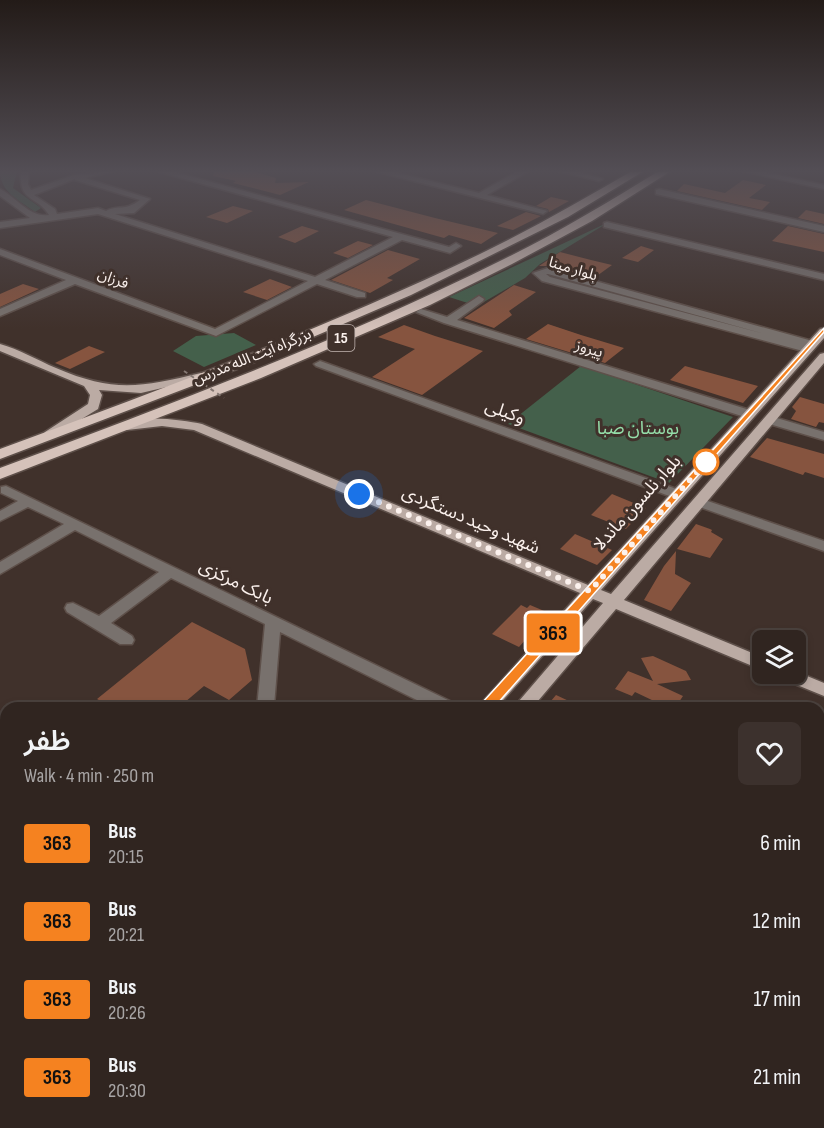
<!DOCTYPE html>
<meta charset="utf-8">
<style>
:root{--surface:#302520;--page:#3c312d;--text:#f1f3f6;--muted:#a8a5a5;--line:#4b423e}
body{margin:0;font-family:"Sofia Sans Condensed","Noto Sans Arabic",sans-serif;background:var(--page);color:var(--text);height:100vh;display:flex;flex-direction:column;font-size:22px;white-space:nowrap}
*{box-sizing:border-box;margin:0}
p{font-size:20px;color:var(--muted)}
.icon{flex:none;width:33px;height:33px;fill:none;stroke:currentColor;stroke-width:2;stroke-linecap:round;stroke-linejoin:round}
.map{position:relative;flex:1;overflow:hidden}
.sheet{position:absolute;left:0px;top:702px;width:825px;height:426px;display:flex;flex-direction:column;background:var(--surface);border-radius:18px 18px 0 0;box-shadow:0 3px 9px #0003,0 0 0 2px var(--line)}
.sheet>*{flex:none}
.badge{padding:0 12px;border-radius:4px;font-size:21px;line-height:39px}
.buttons{position:absolute;left:752px;top:630px;display:grid;gap:12px}
.buttons a{display:grid;place-items:center;width:54px;height:54px;border-radius:9px;background:var(--surface);box-shadow:0 3px 9px #0003,0 0 0 2px var(--line);font-size:30px}
.you{position:absolute;width:30px;height:30px;margin:-15px;border:4px solid #fff;border-radius:50%;background:#1a73e8;box-shadow:0 0 0 9px #1a73e833}
.map>.badge{position:absolute;translate:-50% -50%;box-shadow:0 0 0 3px #fff}
.round{display:grid;place-items:center;flex:none;width:63px;height:63px;border-radius:9px;background:var(--page)}
.summary{display:flex;align-items:center;justify-content:space-between;height:102px;padding:0 24px}
h1{font-size:28px;font-weight:600;line-height:45px}
ul{padding:0;list-style:none}
li{display:flex;align-items:center;gap:18px;height:78px;padding:0 24px}
li div{flex:1}
li b{display:block;font-size:22px}
li em{font-style:normal}
li .badge{min-width:66px;font-weight:700;text-align:center}
.map>svg:first-child{display:block}
.green{fill:#44604b}
.building{fill:#86543f}
.lines{fill:none;stroke-linecap:round;stroke-linejoin:round}
.minor-casing{stroke:#5e504a;stroke-width:3}
.major-casing{stroke:#5e504a;stroke-width:3}
.highway-casing{stroke:#5e504a;stroke-width:3}
.minor{fill:#78716d;fill-rule:evenodd}
.major{fill:#bbaba4;fill-rule:evenodd}
.highway{fill:#d5c2ba;fill-rule:evenodd}
.path-bridge{stroke:#837671;stroke-width:2;stroke-dasharray:4 4;stroke-linecap:butt}
.line{fill:#f58220;stroke:#fff;stroke-width:1.5}
.walk{stroke:#fbf1ed;stroke-width:6;stroke-dasharray:0 10.8}
.stop-dot{fill:#fff;stroke:#f58220;stroke-width:3}
.labels{text-anchor:middle;dominant-baseline:central;stroke-width:6;stroke-linejoin:round;paint-order:stroke}
.far-street-label{font-size:15px;fill:#fbf1ed;stroke:#40312b}
.shield{fill:#40312b;stroke:#c3b7b3;stroke-width:1.5}
.shield-label{font-size:16px;font-weight:bold;fill:#fbf1ed}
.street-label{font-size:18px;fill:#fbf1ed;stroke:#40312b}
.park-label{font-size:18px;fill:#95dfaa;stroke:#40312b}
</style>
<div class="map">
<svg width="824" height="1128" viewBox="0 0 824 1128">
<rect width="100%" height="100%" fill="#40312b"/>
<path class="green" d="M 0,171 L 17,171 L 13,188 L 41,208 L 35,212 C 19,200 0,192 0,171 Z
M 609,222 L 540,264 L 525,278 L 477,306 L 449,297 Z
M 234,333 L 256,345 L 204,367 L 173,351 L 196,336 Z
M 581,366 L 733,417 L 669,483 L 508,424 Z"/>
<path class="building" d="M 214,171 L 252,171 L 276,178 L 275,183 L 309,182 L 280,195 L 233,183 L 236,181 L 213,176 Z
M 743,180 L 766,185 L 749,198 L 770,202 L 762,210 L 677,191 L 684,184 L 725,193 Z
M 551,197 L 569,201 L 549,212 L 548,209 L 536,206 Z
M 366,200 L 435,218 L 498,233 L 481,244 L 449,235 L 444,238 L 344,210 Z
M 233,206 L 253,211 L 227,223 L 206,217 Z
M 806,210 L 824,214 L 824,224 L 798,218 Z
M 526,212 L 541,216 L 513,230 L 497,226 Z
M 302,226 L 319,231 L 295,243 L 278,237 Z
M 788,226 L 824,234 L 824,252 L 772,241 Z
M 358,241 L 373,245 L 348,258 L 333,253 Z
M 641,246 L 654,250 L 638,262 L 622,258 Z
M 388,250 L 420,259 L 387,278 L 393,280 L 370,293 L 331,280 Z
M 560,252 L 591,260 L 612,265 L 594,278 L 549,266 L 539,266 Z
M 270,279 L 292,287 L 267,300 L 243,292 Z
M 23,284 L 39,289 L 0,307 L 0,294 Z
M 514,285 L 536,292 L 509,311 L 512,315 L 494,328 L 464,318 Z
M 548,324 L 581,335 L 624,348 L 605,363 L 526,339 Z
M 404,325 L 435,336 L 483,351 L 422,395 L 372,377 L 415,349 L 378,337 Z
M 89,346 L 105,352 L 70,369 L 55,363 Z
M 685,366 L 758,386 L 743,403 L 670,380 Z
M 800,397 L 824,404 L 824,423 L 819,422 L 816,427 L 791,419 L 796,411 L 792,407 Z
M 767,438 L 824,454 L 824,478 L 805,472 L 803,475 L 750,457 Z
M 612,494 L 646,508 L 626,529 L 591,515 Z
M 696,524 L 710,529 L 712,530 L 711,532 L 723,539 L 710,558 L 677,549 Z
M 575,534 L 612,550 L 597,565 L 560,549 Z
M 676,551 L 675,574 L 691,583 L 671,611 L 644,600 L 664,566 Z
M 521,605 L 527,608 L 530,605 L 549,613 L 519,647 L 492,634 Z
M 192,622 L 245,649 L 252,680 L 229,700 L 204,686 L 178,708 L 113,708 L 97,699 Z
M 653,656 L 686,671 L 691,680 L 657,684 L 683,696 L 675,708 L 652,708 L 656,702 L 635,692 L 632,696 L 615,689 L 628,671 L 653,681 L 641,658 Z
M 556,695 L 584,708 L 545,708 Z"/>
<g class="lines">
<g class="minor-casing">
<path id="minor" d="M 21,171 L 29,171 L 28,184 L 31,190 L 74,175 L 114,171 L 85,178 L 150,199 L 134,213 L 115,214 L 315,277 L 393,237 L 156,171 L 171,171 L 449,247 L 456,243 L 461,246 L 450,253 L 402,240 L 325,280 L 365,293 L 365,297 L 357,297 L 317,284 L 216,336 L 75,284 L 0,316 L 0,309 L 66,280 L 0,255 L 0,249 L 215,329 L 308,281 L 98,214 L 0,228 L 0,222 L 30,218 L 0,196 L 0,189 C 16,197 30,218 49,215 C 37,195 18,203 21,171 ZM 75,179 L 75,180 L 140,200 C 124,212 119,204 106,211 L 98,208 L 57,214 L 55,209 L 34,195 Z
M 374,171 L 390,171 L 479,193 L 518,171 L 529,171 L 487,195 L 547,211 L 543,214 Z
M 558,171 L 575,171 L 603,179 L 599,181 Z
M 742,171 L 760,171 L 824,185 L 824,189 Z
M 659,189 L 824,226 L 824,232 L 656,194 L 656,190 Z
M 607,222 L 824,274 L 824,280 L 604,227 L 604,223 Z
M 548,268 L 816,342 L 818,344 L 811,347 L 811,351 L 803,351 L 542,281 L 533,273 ZM 546,274 L 548,274 L 765,334 L 550,277 Z
M 479,296 L 484,299 L 483,301 L 457,320 L 753,411 L 755,414 L 753,417 L 745,417 L 444,323 L 416,312 L 421,309 L 447,317 Z
M 320,361 L 682,491 L 684,494 L 677,498 L 672,497 L 316,366 L 314,364 Z
M 770,416 L 824,432 L 824,440 L 766,423 L 764,420 L 766,417 Z
M 6,486 L 454,703 L 457,708 L 433,708 L 280,632 L 274,706 L 273,708 L 257,708 L 265,624 L 171,578 L 111,623 L 132,636 L 134,640 L 132,644 L 120,644 L 67,612 L 65,608 L 67,604 L 73,603 L 99,616 L 159,572 L 75,530 L 0,574 L 0,562 L 64,524 L 28,507 L 0,521 L 0,511 L 18,501 L 1,493 L 1,487 Z
M 699,498 L 824,541 L 824,551 L 694,505 L 692,502 Z
M 0,761 L 6,763 L 6,779 L 0,777 Z
M 819,885 L 824,887 L 824,906 L 819,904 Z
M 597,1122 L 628,1122 L 631,1128 L 599,1128 Z"/>
</g>
<g class="major-casing">
<path id="major" d="M 824,328 L 824,338 L 601,590 L 611,594 L 820,354 L 824,353 L 824,363 L 624,600 L 762,657 L 762,670 L 616,609 L 532,708 L 513,708 L 603,603 L 593,599 L 496,708 L 477,708 L 580,593 L 194,430 L 162,426 L 127,430 L 121,426 C 136,413 183,420 202,424 L 588,585 L 820,329 Z
M 0,344 C 19,349 37,360 56,368 C 114,393 141,387 201,373 L 207,376 L 205,378 L 141,393 L 99,390 L 102,395 L 98,409 L 49,439 L 45,438 L 43,435 L 45,432 L 88,404 L 90,395 L 84,386 L 0,351 Z
M 795,671 L 824,683 L 824,696 L 780,678 L 778,674 L 795,674 Z
M 99,1122 L 127,1122 L 125,1128 L 96,1128 Z
M 152,1122 L 179,1122 L 177,1128 L 149,1128 Z"/>
</g>
<g class="highway-casing">
<path id="highway" d="M 632,171 L 644,171 L 568,217 L 411,295 L 250,364 L 0,459 L 0,449 C 162,389 324,329 480,254 C 532,229 582,200 632,171 Z
M 659,171 L 671,171 L 592,221 L 512,264 L 430,305 L 261,378 L 0,479 L 0,468 C 170,405 339,341 502,260 C 556,234 608,202 659,171 Z"/>
</g>
<use href="#minor" class="minor"/>
<use href="#major" class="major"/>
<use href="#highway" class="highway"/>
<path class="path-bridge" d="M 184,371 L 224,398"/>
</g>
<linearGradient id="sky" x2="0" y2="1"><stop stop-color="#231b18"/><stop offset="0.52" stop-color="#534e55"/><stop offset="1" stop-color="#534e55" stop-opacity="0"/></linearGradient>
<rect width="824" height="329" fill="url(#sky)"/>
<path class="line" d="M 824,328 L 824,332 L 490,712 L 481,712 L 479,708 L 481,704 Z"/>
<g class="lines">
<path class="walk" d="M 359,494 L 590,591 L 706,462"/>
</g>
<circle class="stop-dot" cx="706" cy="462" r="12"/>
<g class="labels">
<g class="far-street-label">
<text transform="translate(573 269) rotate(17)">بلوار مینا</text>
<text transform="translate(113 279) rotate(21)">فرزان</text>
<text transform="translate(589 349) rotate(17)">پیروز</text>
<text transform="translate(252 357) rotate(-22)">بزرگراه آیت الله مدرس</text>
</g>
<rect class="shield" x="327.5" y="325" width="27" height="26" rx="4.5"/>
<g class="shield-label">
<text x="341" y="338">15</text>
</g>
<g class="street-label">
<text transform="translate(505 412) rotate(20)">وكيلی</text>
<text transform="translate(637 503) rotate(-48)">بلوار نلسون ماندلا</text>
<text transform="translate(471 520) rotate(23)">شهید وحید دستگردی</text>
<text transform="translate(236 582) rotate(26)">بابک مرکزی</text>
</g>
<g class="park-label">
<text x="638" y="428">بوستان صبا</text>
</g>
</g>
</svg>
<div class="buttons">
<a><svg class="icon" aria-label="layers" viewBox="0 0 24 24"><path d="M12 4l9 5-9 5-9-5zM3 14l9 5 9-5"/></svg></a>
</div>
<div class="you" style="left:359px;top:494px"></div>
<b class="badge" style="left:553px;top:633px;background:#f58220;color:#111">363</b>
<section class="sheet">
<div class="summary"><div><h1>ظفر</h1><p>Walk · 4 min · 250 m</p></div><a class="round"><svg class="icon" aria-label="heart" viewBox="0 0 24 24"><path d="M12 20l-8-8c-3-5 5-10 8-4 3-6 11-1 8 4z"/></svg></a></div>
<ul>
<li><span class="badge" style="background:#f58220;color:#111">363</span><div><b>Bus</b><p>20:15</p></div><em>6 min</em></li>
<li><span class="badge" style="background:#f58220;color:#111">363</span><div><b>Bus</b><p>20:21</p></div><em>12 min</em></li>
<li><span class="badge" style="background:#f58220;color:#111">363</span><div><b>Bus</b><p>20:26</p></div><em>17 min</em></li>
<li><span class="badge" style="background:#f58220;color:#111">363</span><div><b>Bus</b><p>20:30</p></div><em>21 min</em></li>
</ul>
</section>
</div>
